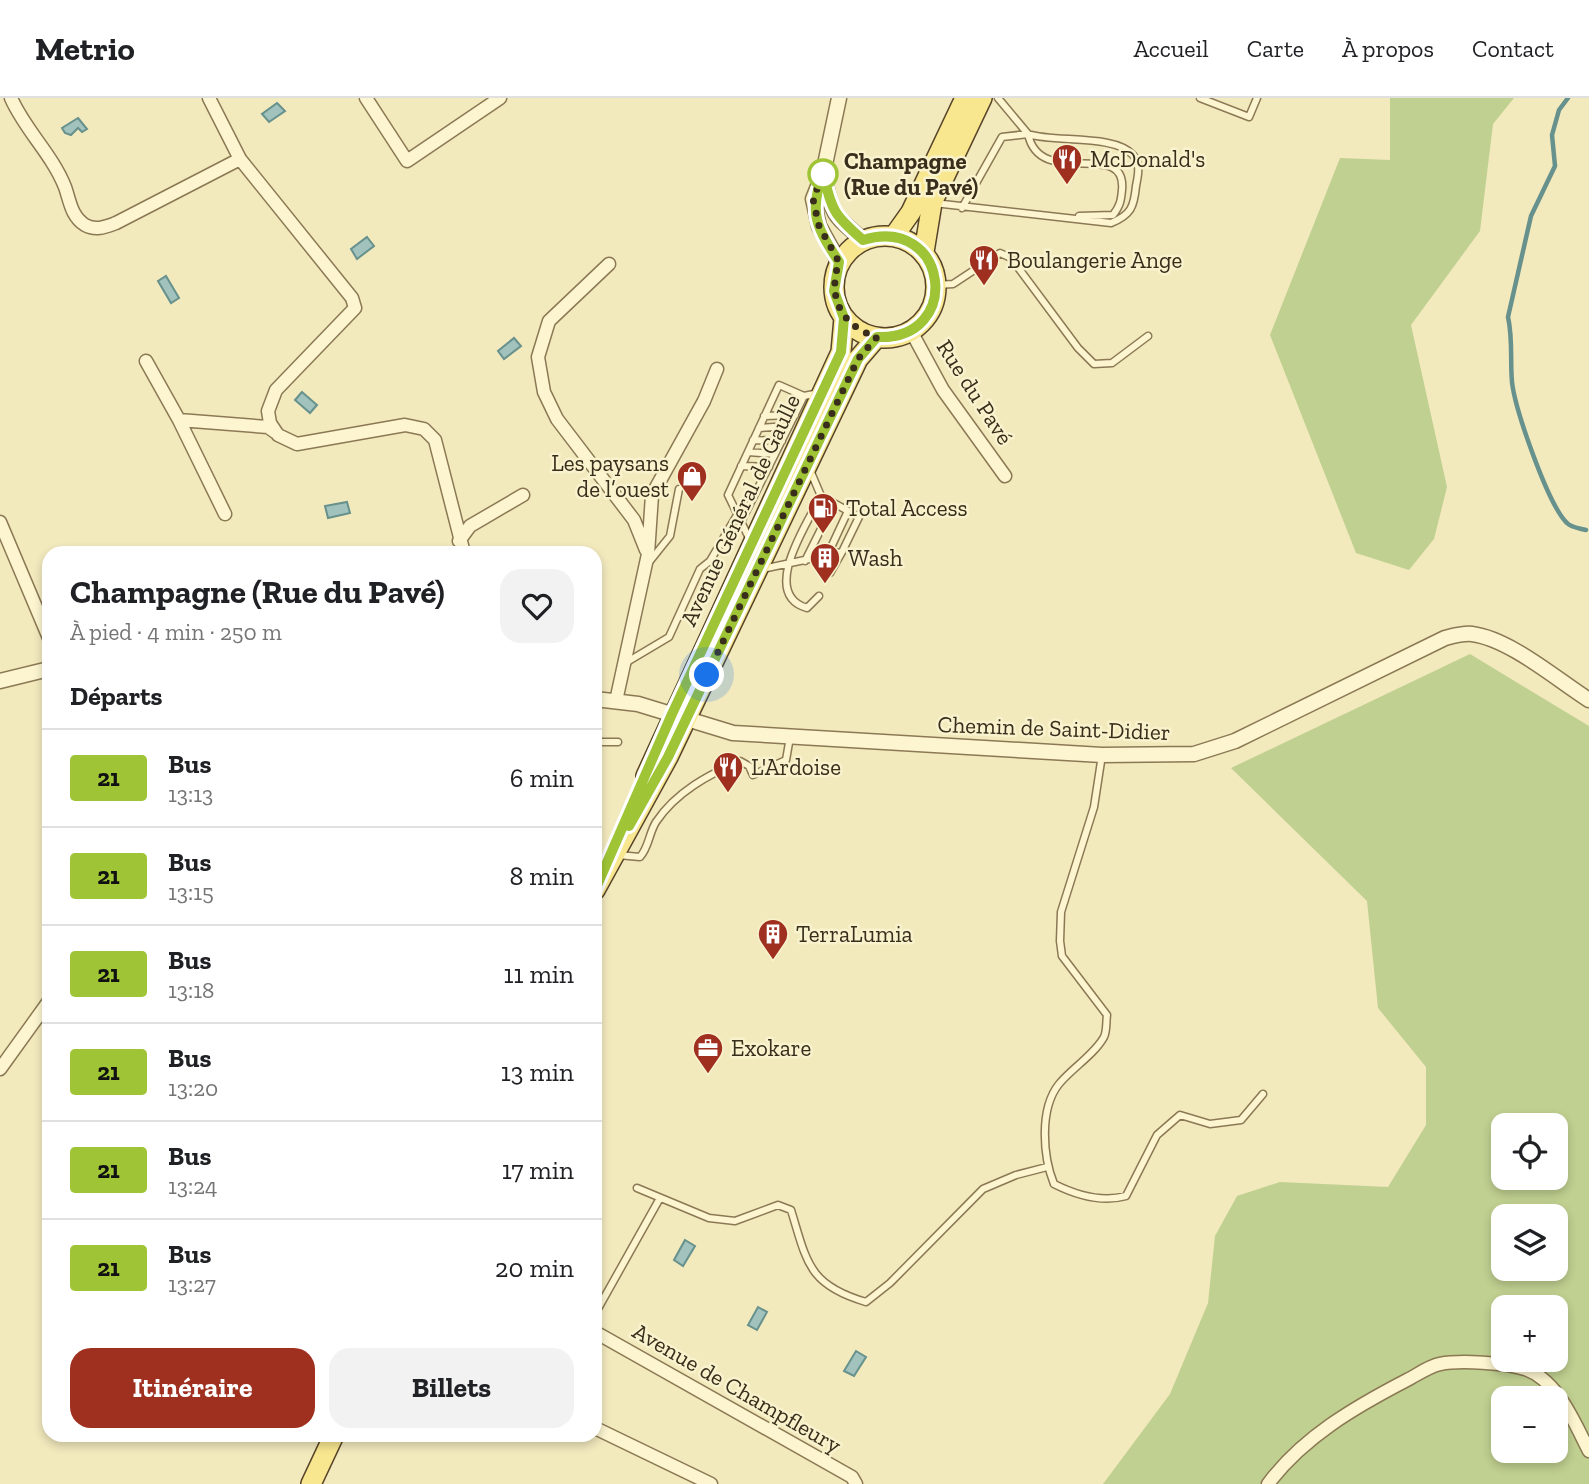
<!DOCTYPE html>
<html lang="fr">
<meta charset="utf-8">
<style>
:root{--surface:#fff;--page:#f2f2f2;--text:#202124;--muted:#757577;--line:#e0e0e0;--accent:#9f2f1f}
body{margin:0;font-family:"Zilla Slab",serif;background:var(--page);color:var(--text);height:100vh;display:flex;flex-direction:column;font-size:26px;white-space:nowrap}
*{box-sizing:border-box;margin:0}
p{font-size:23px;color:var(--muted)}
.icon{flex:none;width:38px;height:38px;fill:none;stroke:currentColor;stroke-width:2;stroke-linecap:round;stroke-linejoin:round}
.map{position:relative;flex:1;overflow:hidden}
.panel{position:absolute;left:42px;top:448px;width:560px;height:896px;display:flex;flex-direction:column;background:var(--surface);border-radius:21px;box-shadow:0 4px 10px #0003}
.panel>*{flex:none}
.badge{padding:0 14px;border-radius:5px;font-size:24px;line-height:46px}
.fabs{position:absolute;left:1491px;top:1015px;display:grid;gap:14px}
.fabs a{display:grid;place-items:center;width:77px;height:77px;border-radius:14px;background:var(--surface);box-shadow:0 4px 10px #0003;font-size:35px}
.you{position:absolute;width:35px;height:35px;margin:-18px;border:5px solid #fff;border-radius:50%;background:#1a73e8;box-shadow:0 0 0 10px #1a73e833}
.map>.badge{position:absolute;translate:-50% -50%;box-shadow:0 0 0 4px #fff}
h2{padding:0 28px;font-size:26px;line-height:63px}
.round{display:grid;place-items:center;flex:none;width:74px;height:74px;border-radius:21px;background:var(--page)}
.overview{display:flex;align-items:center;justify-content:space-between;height:119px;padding:0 28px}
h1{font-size:33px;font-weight:700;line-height:52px}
.button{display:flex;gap:14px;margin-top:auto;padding:14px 28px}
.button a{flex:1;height:80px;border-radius:21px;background:var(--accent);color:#fff;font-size:28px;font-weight:700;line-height:80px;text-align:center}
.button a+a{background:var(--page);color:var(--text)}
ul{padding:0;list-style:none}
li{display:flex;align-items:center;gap:21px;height:98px;padding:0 28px;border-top:2px solid var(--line)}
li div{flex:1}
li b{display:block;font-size:26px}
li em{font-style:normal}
li .badge{min-width:77px;font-weight:700;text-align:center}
header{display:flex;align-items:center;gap:42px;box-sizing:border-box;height:98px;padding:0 35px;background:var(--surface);border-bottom:2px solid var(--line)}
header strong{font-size:33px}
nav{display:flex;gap:38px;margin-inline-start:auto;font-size:24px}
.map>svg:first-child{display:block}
.green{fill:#c0d090;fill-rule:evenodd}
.water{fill:#a1c2bd;stroke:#67918c;stroke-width:2}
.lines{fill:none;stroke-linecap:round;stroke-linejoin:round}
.stream{stroke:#67918c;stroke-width:4.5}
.service-casing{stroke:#8b7954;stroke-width:9}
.minor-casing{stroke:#8b7954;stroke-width:15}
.tertiary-casing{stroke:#8b7954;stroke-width:17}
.primary-casing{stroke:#584529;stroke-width:22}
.service{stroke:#fcf5d0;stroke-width:6}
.minor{stroke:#fcf5d0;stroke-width:12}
.tertiary{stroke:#fcf5d0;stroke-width:14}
.primary{stroke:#f9e790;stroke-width:19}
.line-casing{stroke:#fff;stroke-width:16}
.line{stroke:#9fc536;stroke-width:10}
.walk{stroke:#392d1b;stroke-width:7;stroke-dasharray:0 12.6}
.stop-dot{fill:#fff;stroke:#9fc536;stroke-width:3.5}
.labels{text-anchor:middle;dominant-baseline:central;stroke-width:5;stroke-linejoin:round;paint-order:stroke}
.poi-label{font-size:23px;fill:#392d1b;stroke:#f8f2cd;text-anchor:start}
.stop-label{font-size:23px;font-weight:bold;fill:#392d1b;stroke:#f8f2cd;text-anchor:start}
.street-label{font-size:23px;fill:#392d1b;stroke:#f8f2cd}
</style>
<header>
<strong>Metrio</strong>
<nav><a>Accueil</a><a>Carte</a><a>À propos</a><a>Contact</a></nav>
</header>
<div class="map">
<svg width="1589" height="1386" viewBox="0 0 1589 1386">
<rect width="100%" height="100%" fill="#f2e9bd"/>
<path class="green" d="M 1390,0 L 1514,0 L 1493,26 L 1480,133 L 1411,227 L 1447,389 L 1434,441 L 1409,472 L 1356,455 L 1270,237 L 1340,60 L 1390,62 Z
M 1470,556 L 1589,628 L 1589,1386 L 1103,1386 L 1170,1296 L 1208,1205 L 1215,1138 L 1237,1098 L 1280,1084 L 1388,1089 L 1426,1027 L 1426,969 L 1378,910 L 1367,803 L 1231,670 ZM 1503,1027 L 1556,1027 L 1556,1080 L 1503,1080 ZM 1503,1118 L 1556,1118 L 1556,1171 L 1503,1171 ZM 1503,1209 L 1556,1209 L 1556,1262 L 1503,1262 ZM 1503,1300 L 1556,1300 L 1556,1353 L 1503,1353 Z"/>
<path class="water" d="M 277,5 L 285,13 L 269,24 L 262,16 Z
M 78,20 L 87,31 L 82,34 L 78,30 L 71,37 L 65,35 L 62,30 Z
M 367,139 L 374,148 L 357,161 L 351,151 Z
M 166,178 L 179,200 L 171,205 L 158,183 Z
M 514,240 L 521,248 L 504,261 L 498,253 Z
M 302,294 L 317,307 L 310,315 L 295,302 Z
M 347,404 L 350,415 L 328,420 L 325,408 Z
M 685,1142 L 695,1148 L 683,1168 L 674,1162 Z
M 758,1209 L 767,1214 L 757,1232 L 748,1227 Z
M 856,1253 L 866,1259 L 854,1278 L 844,1273 Z"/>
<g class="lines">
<path class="stream" d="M 1568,0 L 1559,12 L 1552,37 L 1555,68 L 1531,118 L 1508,219 C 1513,241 1510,262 1512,284 C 1515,311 1548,407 1567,425 C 1572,430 1579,430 1586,432"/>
<g class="service-casing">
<path id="service" d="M 1200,0 L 1249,19 L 1257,0
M 934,105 L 1111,125 C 1131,117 1134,109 1136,88 C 1138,78 1141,66 1133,57 C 1115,36 1055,45 1028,36 L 998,0
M 962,110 L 1002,39 L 1028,36 C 1040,93 1127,39 1122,92 C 1121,103 1120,108 1113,117 L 1079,118
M 936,187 L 953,186 L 1000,155 L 1011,160 L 1078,250 L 1094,266 L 1112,265 L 1148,238
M 764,318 L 795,317
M 759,330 L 789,328
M 753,342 L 782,343
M 748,354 L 775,356
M 741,368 L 769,369
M 741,424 L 804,298 L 819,295
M 749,440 L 728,397 L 779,287 L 804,298
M 827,458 L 848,413
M 650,463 L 670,438 L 679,391
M 805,463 L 834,405
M 762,471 L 842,454 L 859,419 L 821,398 L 810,372
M 830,475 L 842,454
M 819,498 L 807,510 C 759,496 808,424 821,398
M 627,564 L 669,539 L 700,471 L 710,463 L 737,417
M 595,644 L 618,644
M 1102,657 L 1094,709 L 1061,814 L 1060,843 L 1062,858 L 1107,917 C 1106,923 1107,933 1104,939 C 1094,957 1072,970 1059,986 C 1039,1011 1043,1059 1054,1086 C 1076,1097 1101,1105 1126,1098 L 1157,1037 L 1180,1017 L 1210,1026 L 1241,1022 L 1263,996
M 618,757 L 640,759 C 649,749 649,735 656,724 C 676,694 708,677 740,663 L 749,668 L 753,677 L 786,662 L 790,639
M 637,1090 L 709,1120 L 735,1123 L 778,1107 L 791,1112 C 807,1164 808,1187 866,1204 L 890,1185 L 983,1091 L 1016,1077 L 1047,1069
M 595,1216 L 660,1100"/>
</g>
<g class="minor-casing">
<path id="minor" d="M 11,0 C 25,32 52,56 65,89 C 70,103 71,118 85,127 C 96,133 105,129 116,125 L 240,61
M 209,0 L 240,61 L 352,200 L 355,210 L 276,292 L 268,313 L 270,325 L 278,337 L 297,346 L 405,327 L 424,331 L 435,342 L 464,455
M 366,0 L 407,63 L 500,0
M 609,166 L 549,223 L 538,259 L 544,294 L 557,321 L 634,422 L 646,452
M 911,233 L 943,292 L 1005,378
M 146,263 L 179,322
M 225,416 L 179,322 L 268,329 L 275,334
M 0,424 L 49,540
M 459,443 L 470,428 L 523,397
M 616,603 L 648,456 L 652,397 L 704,303 L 717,271
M 0,971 L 49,903
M 595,1234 L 852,1379 L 856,1386
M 595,1330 L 711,1386
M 1268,1386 C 1303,1339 1355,1309 1407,1282 C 1417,1277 1429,1268 1440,1266 C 1460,1262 1506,1265 1525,1271 C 1558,1282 1575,1326 1589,1353"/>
</g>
<g class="tertiary-casing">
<path id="tertiary" d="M 839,0 L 823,76 L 813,101 L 819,128 L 839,164
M 823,76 C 833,117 831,115 863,142
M 0,583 L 49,571
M 595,601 L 638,606 L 733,635 L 1102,657 L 1194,656 L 1235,643 L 1445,540 C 1453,538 1463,535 1472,536 C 1510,541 1556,581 1589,602"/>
</g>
<g class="primary-casing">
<path id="primary" d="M834 189a51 51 0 1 1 102 0a51 51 0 1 1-102 0Z
M 894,138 L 911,114 L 965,0
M 924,154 L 932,105 L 982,0
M 646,678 L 841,254 L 844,220
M 595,792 L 668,659 L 858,261 L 877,239
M 311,1386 L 334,1337"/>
</g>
<use href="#service" class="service"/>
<use href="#minor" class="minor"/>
<use href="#tertiary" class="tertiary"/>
<use href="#primary" class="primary"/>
</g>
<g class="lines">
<g class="line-casing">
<path id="line" d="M 595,792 L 672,616 L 841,254 L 844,220 L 834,193 L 839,164 C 817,130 808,115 823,76 C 833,114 833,116 863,142 C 949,116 964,243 877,239 L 858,261 L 668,659 L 629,728"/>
</g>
<use href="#line" class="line"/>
<path class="walk" d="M 707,577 L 858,261 L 877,239 C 841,228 827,199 839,164 L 819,128 L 813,101 L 823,76"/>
</g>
<defs>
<g id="restaurant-pin" transform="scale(1.575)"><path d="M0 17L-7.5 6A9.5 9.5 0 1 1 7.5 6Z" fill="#9f2f1f" stroke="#f8f2cd"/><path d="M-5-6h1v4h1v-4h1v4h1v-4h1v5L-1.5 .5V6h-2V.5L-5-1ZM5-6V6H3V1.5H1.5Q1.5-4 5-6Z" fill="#fff"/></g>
<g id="shop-pin" transform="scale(1.575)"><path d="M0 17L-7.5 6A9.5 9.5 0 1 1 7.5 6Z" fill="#9f2f1f" stroke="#f8f2cd"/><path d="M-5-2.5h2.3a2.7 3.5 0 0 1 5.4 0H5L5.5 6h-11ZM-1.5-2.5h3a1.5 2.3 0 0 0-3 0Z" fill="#fff"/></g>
<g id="fuel-pin" transform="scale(1.575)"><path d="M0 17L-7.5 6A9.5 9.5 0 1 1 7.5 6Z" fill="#9f2f1f" stroke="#f8f2cd"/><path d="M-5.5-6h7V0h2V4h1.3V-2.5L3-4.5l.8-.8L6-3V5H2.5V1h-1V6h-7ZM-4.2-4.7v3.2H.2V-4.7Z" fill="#fff"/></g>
<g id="building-pin" transform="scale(1.575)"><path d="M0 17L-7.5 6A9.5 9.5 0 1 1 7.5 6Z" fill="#9f2f1f" stroke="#f8f2cd"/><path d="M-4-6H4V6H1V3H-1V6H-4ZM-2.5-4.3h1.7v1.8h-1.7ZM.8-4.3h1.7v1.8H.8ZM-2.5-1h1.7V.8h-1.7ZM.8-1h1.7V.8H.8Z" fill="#fff"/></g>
<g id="office-pin" transform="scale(1.575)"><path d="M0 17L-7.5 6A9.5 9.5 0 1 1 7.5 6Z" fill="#9f2f1f" stroke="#f8f2cd"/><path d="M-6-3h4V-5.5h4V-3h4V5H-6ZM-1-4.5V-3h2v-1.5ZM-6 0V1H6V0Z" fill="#fff"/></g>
</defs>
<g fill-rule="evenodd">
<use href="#restaurant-pin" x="1067" y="61"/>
<use href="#restaurant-pin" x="984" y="162"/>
<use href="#shop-pin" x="692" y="378"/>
<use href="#fuel-pin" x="823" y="410"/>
<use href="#building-pin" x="825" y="460"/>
<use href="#restaurant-pin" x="728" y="669"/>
<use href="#building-pin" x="773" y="836"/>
<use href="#office-pin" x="708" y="950"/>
</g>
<circle class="stop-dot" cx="823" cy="76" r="14"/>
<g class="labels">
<g class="poi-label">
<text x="1090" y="61">McDonald's</text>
<text x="1007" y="162">Boulangerie Ange</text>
<text x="669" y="365" text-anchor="end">Les paysans<tspan x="669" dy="26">de l’ouest</tspan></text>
<text x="846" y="410">Total Access</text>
<text x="848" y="460">Wash</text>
<text x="751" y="669">L'Ardoise</text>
<text x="796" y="836">TerraLumia</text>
<text x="731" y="950">Exokare</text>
</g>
<g class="stop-label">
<text x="844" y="63">Champagne<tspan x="844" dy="26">(Rue du Pavé)</tspan></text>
</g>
<g class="street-label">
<text transform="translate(975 294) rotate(57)">Rue du Pavé</text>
<text transform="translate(740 412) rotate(-65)">Avenue Général de Gaulle</text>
<text transform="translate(1054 630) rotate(2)">Chemin de Saint-Didier</text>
<text transform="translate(737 1290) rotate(30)">Avenue de Champfleury</text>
</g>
</g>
</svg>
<div class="fabs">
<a><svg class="icon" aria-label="locate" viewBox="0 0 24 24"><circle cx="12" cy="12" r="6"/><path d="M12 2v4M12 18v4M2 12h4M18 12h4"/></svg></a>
<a><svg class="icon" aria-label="layers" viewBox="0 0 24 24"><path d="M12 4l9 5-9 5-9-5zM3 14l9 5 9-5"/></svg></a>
<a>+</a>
<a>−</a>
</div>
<div class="you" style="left:707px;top:577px"></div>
<section class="panel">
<div class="overview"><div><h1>Champagne (Rue du Pavé)</h1><p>À pied · 4 min · 250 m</p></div><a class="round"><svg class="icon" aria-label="heart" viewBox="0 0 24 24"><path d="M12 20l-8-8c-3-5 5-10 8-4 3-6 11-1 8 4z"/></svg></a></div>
<h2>Départs</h2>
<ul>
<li><span class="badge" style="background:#9fc536;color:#111">21</span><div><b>Bus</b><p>13:13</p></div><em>6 min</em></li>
<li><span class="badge" style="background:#9fc536;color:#111">21</span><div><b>Bus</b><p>13:15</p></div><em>8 min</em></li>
<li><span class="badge" style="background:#9fc536;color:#111">21</span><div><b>Bus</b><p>13:18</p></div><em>11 min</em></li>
<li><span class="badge" style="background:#9fc536;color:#111">21</span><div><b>Bus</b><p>13:20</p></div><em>13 min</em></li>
<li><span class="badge" style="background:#9fc536;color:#111">21</span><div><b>Bus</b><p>13:24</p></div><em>17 min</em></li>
<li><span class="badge" style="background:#9fc536;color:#111">21</span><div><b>Bus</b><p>13:27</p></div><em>20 min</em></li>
</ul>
<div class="button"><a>Itinéraire</a><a>Billets</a></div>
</section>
</div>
